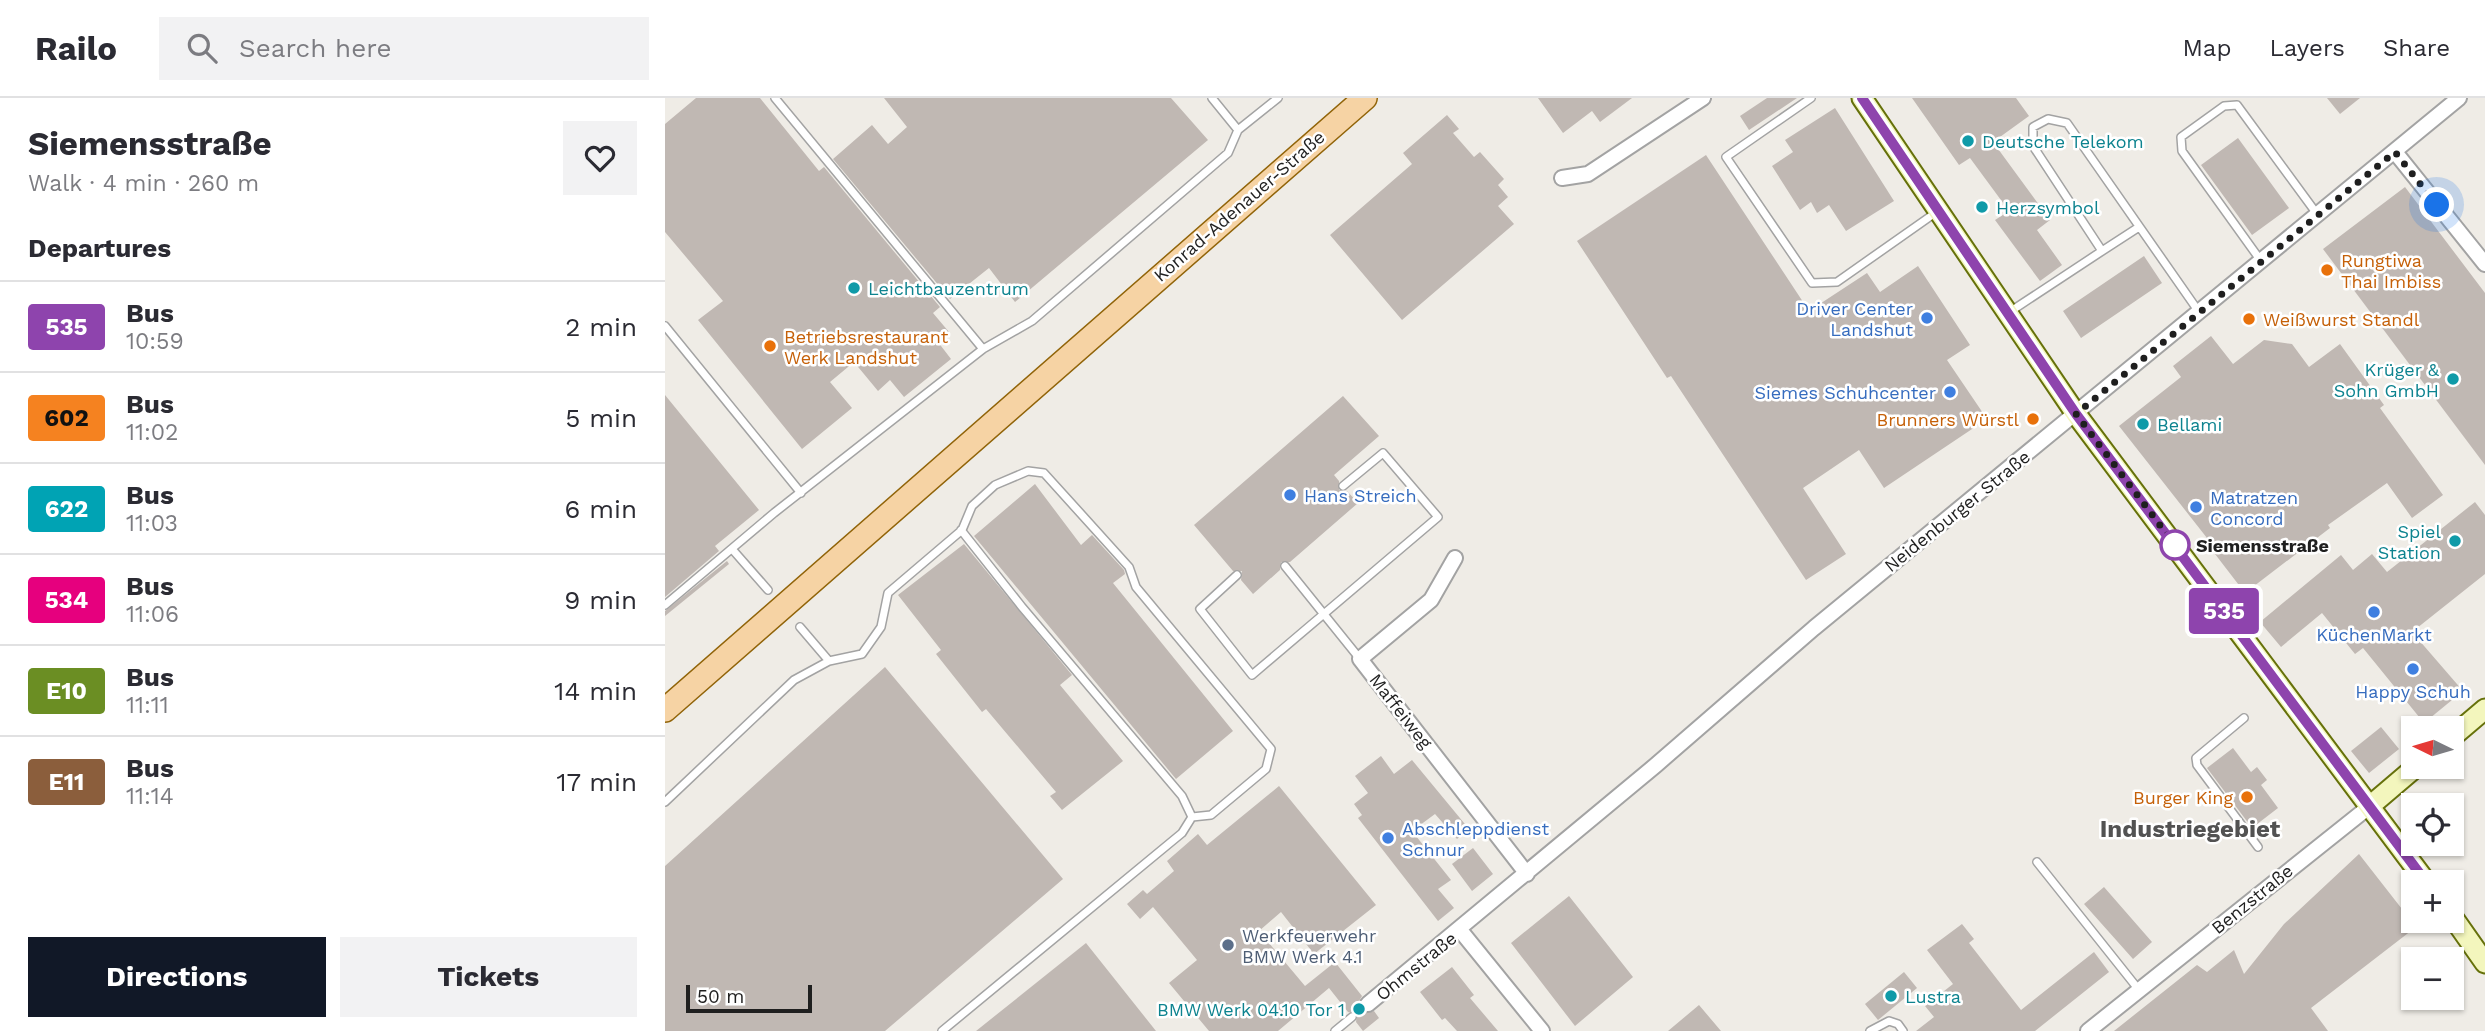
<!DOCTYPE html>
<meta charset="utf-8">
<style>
:root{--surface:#fff;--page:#f2f2f3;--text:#2b2b33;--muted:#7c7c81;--line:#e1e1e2;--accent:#111827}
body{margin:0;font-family:"Work Sans",sans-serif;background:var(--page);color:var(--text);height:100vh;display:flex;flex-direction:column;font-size:26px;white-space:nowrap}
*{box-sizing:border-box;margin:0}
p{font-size:23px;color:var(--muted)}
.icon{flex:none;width:38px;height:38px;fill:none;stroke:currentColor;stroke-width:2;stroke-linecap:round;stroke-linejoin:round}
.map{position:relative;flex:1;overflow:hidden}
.panel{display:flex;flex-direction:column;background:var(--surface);width:665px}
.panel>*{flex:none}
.badge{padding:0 14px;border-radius:5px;font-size:24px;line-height:46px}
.needle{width:46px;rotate:275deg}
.controls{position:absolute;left:1736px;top:618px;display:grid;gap:14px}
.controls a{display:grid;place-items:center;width:63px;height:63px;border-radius:0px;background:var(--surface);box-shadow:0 2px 5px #0004;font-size:35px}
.scale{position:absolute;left:21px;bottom:18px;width:126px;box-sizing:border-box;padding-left:7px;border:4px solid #1f1f1f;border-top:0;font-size:19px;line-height:24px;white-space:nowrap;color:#1f1f1f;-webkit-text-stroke:5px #fff;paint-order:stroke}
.you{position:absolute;width:35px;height:35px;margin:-18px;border:5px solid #fff;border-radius:50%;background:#1a73e8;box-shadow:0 0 0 10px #1a73e833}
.map>.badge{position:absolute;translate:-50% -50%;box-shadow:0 0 0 4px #fff}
h2{padding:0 28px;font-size:26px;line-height:63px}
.round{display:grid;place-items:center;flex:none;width:74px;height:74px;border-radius:0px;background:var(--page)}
.head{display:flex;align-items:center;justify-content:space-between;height:119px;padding:0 28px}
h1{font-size:33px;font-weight:700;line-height:52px}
.action{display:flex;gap:14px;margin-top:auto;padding:14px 28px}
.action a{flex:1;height:80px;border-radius:0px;background:var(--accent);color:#fff;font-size:28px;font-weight:700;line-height:80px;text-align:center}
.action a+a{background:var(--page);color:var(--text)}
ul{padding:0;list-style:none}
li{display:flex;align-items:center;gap:21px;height:91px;padding:0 28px;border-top:2px solid var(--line)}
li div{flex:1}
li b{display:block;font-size:26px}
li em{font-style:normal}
li .badge{min-width:77px;font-weight:700;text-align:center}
header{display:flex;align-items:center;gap:42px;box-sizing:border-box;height:98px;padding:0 35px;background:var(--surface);border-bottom:2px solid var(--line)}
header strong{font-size:33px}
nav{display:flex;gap:38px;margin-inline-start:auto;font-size:24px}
.search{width:490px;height:63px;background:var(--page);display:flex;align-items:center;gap:18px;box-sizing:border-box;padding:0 24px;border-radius:0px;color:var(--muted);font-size:26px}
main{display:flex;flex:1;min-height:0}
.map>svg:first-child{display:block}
.building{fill:#c0b8b3}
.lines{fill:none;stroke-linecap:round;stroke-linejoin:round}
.lane-casing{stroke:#a3a3a3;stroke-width:10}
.street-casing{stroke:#a3a3a3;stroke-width:18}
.secondary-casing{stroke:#66710b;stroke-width:23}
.primary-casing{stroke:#916409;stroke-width:26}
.lane{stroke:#fff;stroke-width:7}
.street{stroke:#fff;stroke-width:14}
.secondary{stroke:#f3f6bd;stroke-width:19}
.primary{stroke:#f6d3a4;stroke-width:23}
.line-casing{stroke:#fff;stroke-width:16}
.line{stroke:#8e44ad;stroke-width:10}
.walk{stroke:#1f1f1f;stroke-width:7;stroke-dasharray:0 12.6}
.culture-dot{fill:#0f9aa8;stroke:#fff;stroke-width:2.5}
.food-dot{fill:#e8710a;stroke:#fff;stroke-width:2.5}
.shop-dot{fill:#3f7fe0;stroke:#fff;stroke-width:2.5}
.stop-dot{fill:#fff;stroke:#8e44ad;stroke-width:3.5}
.service-dot{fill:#5c6f8a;stroke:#fff;stroke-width:2.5}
.labels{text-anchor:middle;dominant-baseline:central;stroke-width:5;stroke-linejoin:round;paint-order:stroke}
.culture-label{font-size:18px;fill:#0d838f;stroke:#fff;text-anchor:start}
.street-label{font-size:18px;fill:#1f1f1f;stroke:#fff}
.food-label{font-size:18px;fill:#c56008;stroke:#fff;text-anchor:start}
.shop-label{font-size:18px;fill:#366cbe;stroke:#fff;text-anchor:start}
.stop-label{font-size:18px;font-weight:bold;fill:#1f1f1f;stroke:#fff;text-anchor:start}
.service-label{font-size:18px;fill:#4e5e75;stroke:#fff;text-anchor:start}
.district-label{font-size:24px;font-weight:bold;fill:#525252;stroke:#fff}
</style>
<header>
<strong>Railo</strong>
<div class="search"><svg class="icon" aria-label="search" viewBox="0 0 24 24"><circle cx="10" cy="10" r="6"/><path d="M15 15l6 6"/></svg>Search here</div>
<nav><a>Map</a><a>Layers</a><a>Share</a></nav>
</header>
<main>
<section class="panel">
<div class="head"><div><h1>Siemensstraße</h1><p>Walk · 4 min · 260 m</p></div><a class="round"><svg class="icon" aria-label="heart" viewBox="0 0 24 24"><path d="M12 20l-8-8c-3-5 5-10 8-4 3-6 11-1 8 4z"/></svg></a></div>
<h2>Departures</h2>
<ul>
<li><span class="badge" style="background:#8e44ad;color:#fff">535</span><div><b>Bus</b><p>10:59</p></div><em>2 min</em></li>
<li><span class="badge" style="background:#f58220;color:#111">602</span><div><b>Bus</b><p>11:02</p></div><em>5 min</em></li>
<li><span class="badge" style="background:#00a3b4;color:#fff">622</span><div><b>Bus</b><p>11:03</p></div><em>6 min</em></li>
<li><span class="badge" style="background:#e6007e;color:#fff">534</span><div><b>Bus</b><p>11:06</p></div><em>9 min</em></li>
<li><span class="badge" style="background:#6b8e23;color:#fff">E10</span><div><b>Bus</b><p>11:11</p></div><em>14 min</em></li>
<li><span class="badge" style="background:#8b5e3c;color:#fff">E11</span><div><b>Bus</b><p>11:14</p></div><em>17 min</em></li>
</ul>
<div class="action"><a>Directions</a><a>Tickets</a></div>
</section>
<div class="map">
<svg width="1820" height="933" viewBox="0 0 1820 933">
<rect width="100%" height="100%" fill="#efece6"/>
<path class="building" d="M 31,0 L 95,0 L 154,73 L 159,69 L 275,209 L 268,215 L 284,234 L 273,244 L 286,261 L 239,299 L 225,282 L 213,293 L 189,264 L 165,284 L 187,310 L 137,351 L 33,222 L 58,203 L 0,134 L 0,26 Z
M 219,0 L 506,0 L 543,42 L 350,204 L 324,170 L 285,201 L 168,61 L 207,27 L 223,46 L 242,29 Z
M 873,0 L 967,0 L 935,24 L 927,13 L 898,35 Z
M 1102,0 L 1132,0 L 1084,32 L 1075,18 Z
M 1247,0 L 1351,0 L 1364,18 L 1328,44 L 1385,122 L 1372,132 L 1397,167 L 1375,183 L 1330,122 L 1344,113 L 1305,60 L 1294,67 Z
M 1662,0 L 1695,0 L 1675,16 Z
M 1170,10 L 1229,103 L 1181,133 L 1164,107 L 1152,115 L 1146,104 L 1135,112 L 1107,68 L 1128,54 L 1120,42 Z
M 782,17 L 794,31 L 788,35 L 809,59 L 815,54 L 839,81 L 833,87 L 843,99 L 833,108 L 849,126 L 737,222 L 665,137 L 747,66 L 738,55 Z
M 1573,40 L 1624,110 L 1587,137 L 1536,67 Z
M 1041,57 L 1144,213 L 1202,175 L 1215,194 L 1253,168 L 1305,247 L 1282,262 L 1322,321 L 1219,390 L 1194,352 L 1138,390 L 1181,456 L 1141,482 L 1006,278 L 1002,280 L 912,143 Z
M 1740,89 L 1820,195 L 1820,367 L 1658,151 Z
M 1479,158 L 1497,185 L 1416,240 L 1398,213 Z
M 1546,238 L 1568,266 L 1599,242 L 1627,246 L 1644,269 L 1675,246 L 1719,307 L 1715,310 L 1778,397 L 1747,420 L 1722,385 L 1663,427 L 1665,430 L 1580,495 L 1550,456 L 1553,454 L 1454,328 L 1516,279 L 1508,268 Z
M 0,297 L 94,412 L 50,448 L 54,453 L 0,499 Z
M 678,298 L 714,338 L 669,377 L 674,383 L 674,392 L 682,393 L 693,405 L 625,464 L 616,464 L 615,472 L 588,496 L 576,482 L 577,473 L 568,473 L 529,427 Z
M 370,386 L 416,447 L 427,437 L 459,472 L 460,476 L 448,485 L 568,633 L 511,681 L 309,438 Z
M 1810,404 L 1820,417 L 1820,476 L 1747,534 L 1798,593 L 1759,625 L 1698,550 L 1690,556 L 1657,515 L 1616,549 L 1595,524 L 1676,457 L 1688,472 L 1707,456 L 1722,474 Z
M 299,446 L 407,577 L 395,587 L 458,663 L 397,712 L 385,698 L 391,694 L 321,611 L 317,614 L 271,556 L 276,552 L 233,497 Z
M 62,463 L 64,466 L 0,518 L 0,513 Z
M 220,569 L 398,781 L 220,933 L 0,933 L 0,768 Z
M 1716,629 L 1734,651 L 1704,675 L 1686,653 Z
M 1568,650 L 1586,674 L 1592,669 L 1602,682 L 1596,687 L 1613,710 L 1587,730 L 1542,670 Z
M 716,658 L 729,676 L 747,662 L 804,731 L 792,741 L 770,716 L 747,733 L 786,782 L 773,791 L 789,810 L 773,823 L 693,720 L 697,717 L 689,706 L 703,695 L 690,678 Z
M 614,688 L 711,807 L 649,856 L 616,814 L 594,833 L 640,888 L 670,864 L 697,898 L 694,903 L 695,912 L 700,915 L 709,913 L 714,920 L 698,933 L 691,924 L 692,916 L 683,914 L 664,890 L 613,933 L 544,933 L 504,885 L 532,862 L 488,809 L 475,821 L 462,806 L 478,792 L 482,796 L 509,773 L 502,763 L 533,736 L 542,747 Z
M 808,750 L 828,776 L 807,793 L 787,766 Z
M 1694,756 L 1751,829 L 1646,910 L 1663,933 L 1449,933 L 1532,867 L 1542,874 L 1569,852 L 1579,876 L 1619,826 Z
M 1439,789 L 1487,844 L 1468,861 L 1419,806 Z
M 904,798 L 968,879 L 910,928 L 846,845 Z
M 1297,826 L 1309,841 L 1304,845 L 1356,912 L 1429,854 L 1444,874 L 1370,933 L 1251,933 L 1269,919 L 1260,908 L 1288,886 L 1262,852 Z
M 421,845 L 491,933 L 311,933 Z
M 787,869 L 809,897 L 805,900 L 833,933 L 792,933 L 780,920 L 777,922 L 755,894 Z
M 1239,874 L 1252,890 L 1213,922 L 1200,906 Z
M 1034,907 L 1056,933 L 1003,933 Z"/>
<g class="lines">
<g class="lane-casing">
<path id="lane" d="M 110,0 L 318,251
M 547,0 L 573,32
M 1146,0 L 1061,59 L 1147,185 L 1172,184 L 1273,113
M 1437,153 L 1474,129
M 1596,163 L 1517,53 L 1516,39 L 1559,8 L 1572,7 L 1652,116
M 1343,215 L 1437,153 L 1368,48 L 1368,29 L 1383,21 L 1402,25 L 1534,214
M 0,228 L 136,395
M 296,432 L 357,509 L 517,698 L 527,719
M 67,451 L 103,492
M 620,468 L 695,561
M 572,477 L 535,511 L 587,577 L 773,419 L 718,355 L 678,388
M 0,507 L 109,415 L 318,251 L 367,223 L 563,55 L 573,32 L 613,0
M 135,529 L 164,563
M 1579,620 L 1531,660 L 1532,667 L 1593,749
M 0,704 L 129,582 L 164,563 L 197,556 L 216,529 L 223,495 L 297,432 L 307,408 L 330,387 L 363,373 L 379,375 L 464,469 L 471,489 L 606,651 L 601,671 L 546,717 L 527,719 L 517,735 L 277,933
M 1372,764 L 1474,892
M 670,933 L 687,919
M 1205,933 L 1224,923 L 1233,926 L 1238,933"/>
</g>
<g class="street-casing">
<path id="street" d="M 1730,54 L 1820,166
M 897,80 L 923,76 L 1038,0
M 790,460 L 766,502 L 695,561 L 862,776
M 795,832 L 877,933
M 703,906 L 991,667 L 1149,530 L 1794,0
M 1423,933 L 1705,708"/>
</g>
<g class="secondary-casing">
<path id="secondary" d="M 1197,0 L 1411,316 L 1761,784
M 1787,639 L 1820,611
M 1705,708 L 1752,668
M 1787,818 L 1820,865"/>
</g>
<g class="primary-casing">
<path id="primary" d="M 0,612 L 700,0"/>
</g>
<use href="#lane" class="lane"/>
<use href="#street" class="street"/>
<use href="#secondary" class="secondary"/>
<use href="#primary" class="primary"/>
</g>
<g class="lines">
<g class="line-casing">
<path id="line" d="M 1197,0 L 1411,316 L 1761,784"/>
</g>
<use href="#line" class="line"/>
<path class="walk" d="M 1510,447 L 1411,316 L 1730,54 L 1772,107"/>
</g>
<g class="culture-dot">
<circle cx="1303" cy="43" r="7"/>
<circle cx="1317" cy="109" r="7"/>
<circle cx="189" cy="190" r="7"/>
<circle cx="1788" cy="281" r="7"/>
<circle cx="1478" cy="326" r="7"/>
<circle cx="1790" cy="443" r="7"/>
<circle cx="1226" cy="898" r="7"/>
<circle cx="694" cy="911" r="7"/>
</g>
<g class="food-dot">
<circle cx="1662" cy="172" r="7"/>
<circle cx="1584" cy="221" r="7"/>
<circle cx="105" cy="248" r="7"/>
<circle cx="1368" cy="321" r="7"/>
<circle cx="1582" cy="699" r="7"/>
</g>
<g class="shop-dot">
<circle cx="1262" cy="220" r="7"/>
<circle cx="1285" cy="294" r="7"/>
<circle cx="625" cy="397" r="7"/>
<circle cx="1531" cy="409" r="7"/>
<circle cx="1709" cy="514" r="7"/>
<circle cx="1748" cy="571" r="7"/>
<circle cx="723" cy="740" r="7"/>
</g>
<circle class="stop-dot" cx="1510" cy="447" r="14"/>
<circle class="service-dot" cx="563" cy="847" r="7"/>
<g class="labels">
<g class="culture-label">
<text x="1317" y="43">Deutsche Telekom</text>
<text x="1331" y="109">Herzsymbol</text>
<text x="203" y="190">Leichtbauzentrum</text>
<text x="1774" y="271" text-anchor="end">Krüger &amp;<tspan x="1774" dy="21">Sohn GmbH</tspan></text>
<text x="1492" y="326">Bellami</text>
<text x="1776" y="433" text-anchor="end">Spiel<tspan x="1776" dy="21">Station</tspan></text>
<text x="1240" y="898">Lustra</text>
<text x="680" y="911" text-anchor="end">BMW Werk 04.10 Tor 1</text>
</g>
<g class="street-label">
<text transform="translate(574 108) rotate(-41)">Konrad-Adenauer-Straße</text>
<text transform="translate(1292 413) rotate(-39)">Neidenburger Straße</text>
<text transform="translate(736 613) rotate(52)">Maffeiweg</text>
<text transform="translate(1587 801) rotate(-39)">Benzstraße</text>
<text transform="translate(751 868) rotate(-39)">Ohmstraße</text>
</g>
<g class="food-label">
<text x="1676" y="162">Rungtiwa<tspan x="1676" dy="21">Thai Imbiss</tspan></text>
<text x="1598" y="221">Weißwurst Standl</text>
<text x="119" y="238">Betriebsrestaurant<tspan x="119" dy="21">Werk Landshut</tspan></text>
<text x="1354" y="321" text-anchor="end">Brunners Würstl</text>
<text x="1568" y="699" text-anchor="end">Burger King</text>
</g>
<g class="shop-label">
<text x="1248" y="210" text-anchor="end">Driver Center<tspan x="1248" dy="21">Landshut</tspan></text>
<text x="1271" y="294" text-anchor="end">Siemes Schuhcenter</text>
<text x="639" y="397">Hans Streich</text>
<text x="1545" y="399">Matratzen<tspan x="1545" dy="21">Concord</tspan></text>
<text x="1709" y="536" text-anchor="middle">KüchenMarkt</text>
<text x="1748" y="593" text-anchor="middle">Happy Schuh</text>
<text x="737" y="730">Abschleppdienst<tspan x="737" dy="21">Schnur</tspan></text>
</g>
<g class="stop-label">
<text x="1531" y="447">Siemensstraße</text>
</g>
<g class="service-label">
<text x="577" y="837">Werkfeuerwehr<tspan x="577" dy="21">BMW Werk 4.1</tspan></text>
</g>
<g class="district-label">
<text x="1525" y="731">Industriegebiet</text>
</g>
</g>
</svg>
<div class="controls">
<a><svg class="needle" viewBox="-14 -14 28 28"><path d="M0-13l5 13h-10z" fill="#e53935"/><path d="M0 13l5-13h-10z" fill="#7c7c81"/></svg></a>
<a><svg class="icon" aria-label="locate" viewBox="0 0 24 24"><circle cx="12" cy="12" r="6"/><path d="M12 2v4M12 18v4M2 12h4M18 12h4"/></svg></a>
<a>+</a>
<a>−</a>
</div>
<div class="scale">50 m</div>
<div class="you" style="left:1772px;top:107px"></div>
<b class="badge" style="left:1559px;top:513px;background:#8e44ad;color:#fff">535</b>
</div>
</main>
